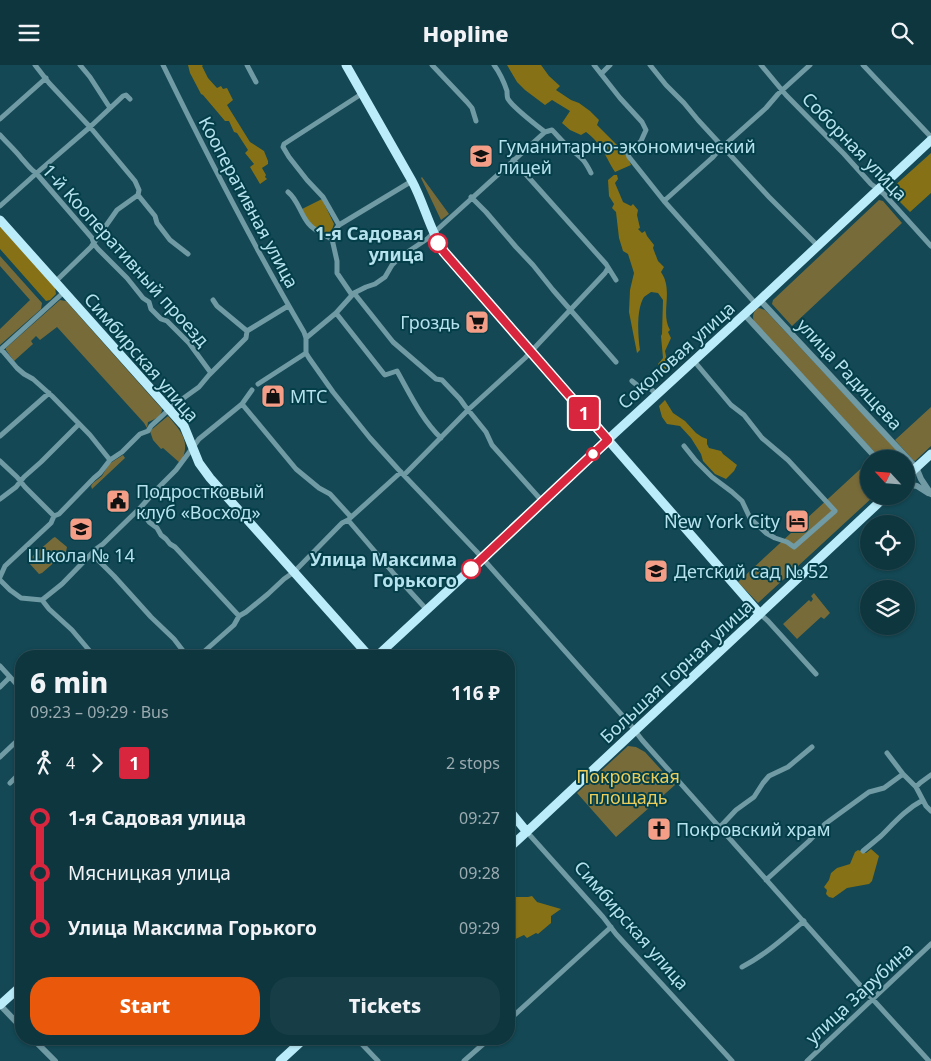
<!DOCTYPE html>
<meta charset="utf-8">
<style>
:root{--surface:#0e363f;--page:#173e46;--text:#f1f3f6;--muted:#9babb0;--line:#2e5059;--accent:#ea580c}
body{margin:0;font-family:"Noto Sans",sans-serif;background:var(--page);color:var(--text);height:100vh;display:flex;flex-direction:column;font-size:19px;white-space:nowrap}
*{box-sizing:border-box;margin:0}
p{font-size:16px;color:var(--muted)}
.icon{flex:none;width:28px;height:28px;fill:none;stroke:currentColor;stroke-width:2;stroke-linecap:round;stroke-linejoin:round}
.map{position:relative;flex:1;overflow:hidden}
.drawer{position:absolute;left:15px;top:585px;width:500px;height:395px;display:flex;flex-direction:column;background:var(--surface);border-radius:20px;box-shadow:0 1px 4px #0004,0 0 0 1px var(--line)}
.drawer>*{flex:none}
.badge{padding:0 10px;border-radius:4px;font-size:18px;line-height:32px}
.needle{width:32px;rotate:296deg}
.buttons{position:absolute;left:860px;top:385px;display:grid;gap:10px}
.buttons a{display:grid;place-items:center;width:55px;height:55px;border-radius:50%;background:var(--surface);box-shadow:0 1px 4px #0004,0 0 0 1px var(--line);font-size:25px}
.map>.badge{position:absolute;translate:-50% -50%;box-shadow:0 0 0 2px #fff}
.legs{display:flex;align-items:center;gap:8px;height:55px;padding:0 15px;font-size:16px}
.legs p{margin-inline-start:auto}
.head{display:flex;align-items:center;justify-content:space-between;height:85px;padding:0 15px}
h1{font-size:28px;font-weight:800;line-height:38px}
.primary-button{display:flex;gap:10px;margin-top:auto;padding:10px 15px}
.primary-button a{flex:1;height:58px;border-radius:20px;background:var(--accent);color:#fff;font-size:20px;font-weight:800;line-height:58px;text-align:center}
.primary-button a+a{background:var(--page);color:var(--text)}
ul{padding:0 15px;list-style:none}
li{display:flex;align-items:center;gap:18px;height:55px;font-size:19px}
li i{display:grid;place-items:center;width:8px;height:100%;margin:0 6px;background:currentColor}
li i::after{content:'';width:12px;height:12px;margin:-6px;border:4px solid;border-radius:50%;background:var(--surface)}
li p{margin-inline-start:auto}
li:first-child i{background:linear-gradient(#0000 50%,currentColor 0)}
li:last-child i{background:linear-gradient(currentColor 50%,#0000 0)}
header{display:flex;justify-content:space-between;align-items:center;height:65px;padding:0 15px;background:var(--surface);font-size:22px;font-weight:800}
.map>svg:first-child{display:block}
.green{fill:#786b3a}
.forest{fill:#867116}
.lines{fill:none;stroke-linecap:round;stroke-linejoin:round}
.minor{stroke:#709aa4;stroke-width:5}
.tertiary{stroke:#709aa4;stroke-width:6}
.primary{stroke:#baecf9;stroke-width:9}
.line-1-casing{stroke:#fff;stroke-width:11}
.line-1{stroke:#d7263d;stroke-width:8}
.stop-1-dot{fill:#fff;stroke:#d7263d;stroke-width:2.5}
.labels{text-anchor:middle;dominant-baseline:central;stroke-width:4;stroke-linejoin:round;paint-order:stroke}
.poi-label{font-size:18px;fill:#b6e2ed;stroke:#033e49;text-anchor:start}
.street-label{font-size:18px;fill:#b6e2ed;stroke:#033e49}
.stop-label{font-size:18px;font-weight:bold;fill:#b6e2ed;stroke:#033e49;text-anchor:end}
.park-label{font-size:18px;fill:#eacd5b;stroke:#033e49}
</style>
<header><svg class="icon" aria-label="menu" viewBox="0 0 24 24"><path d="M4 6h16M4 12h16M4 18h16"/></svg>Hopline<svg class="icon" aria-label="search" viewBox="0 0 24 24"><circle cx="10" cy="10" r="6"/><path d="M15 15l6 6"/></svg></header>
<div class="map">
<svg width="931" height="996" viewBox="0 0 931 996">
<rect width="100%" height="100%" fill="#134854"/>
<path class="green" d="M 422,112 L 449,149 L 441,155 L 421,113 Z
M 879,135 L 883,136 L 902,158 L 792,261 L 772,239 L 773,235 Z
M 0,191 L 42,238 L 41,244 L 0,280 L 0,264 L 30,235 L 0,201 Z
M 60,235 L 66,236 L 162,344 C 162,351 154,355 148,357 L 147,363 L 144,358 L 57,262 L 40,275 L 36,271 L 31,276 L 33,279 L 14,296 L 6,285 L 6,283 Z
M 759,243 L 765,245 L 905,394 L 881,394 L 754,257 C 752,251 753,246 759,243 Z
M 931,342 L 931,381 L 915,396 L 913,395 L 895,375 Z
M 168,351 C 181,366 192,378 180,398 L 163,383 L 161,384 L 153,375 L 150,366 Z
M 123,390 L 125,393 L 92,424 L 91,421 L 93,418 L 102,411 L 109,399 Z
M 869,396 L 869,431 L 874,431 L 758,538 L 738,517 Z
M 55,472 L 67,482 L 66,487 L 42,508 L 39,509 L 30,499 L 29,494 L 53,473 Z
M 814,528 L 830,548 L 824,554 L 821,552 L 797,574 L 783,559 L 809,535 L 811,537 L 813,534 L 811,531 Z
M 628,681 L 636,682 L 645,687 L 675,720 L 616,772 L 577,728 Z"/>
<path class="forest" d="M 188,0 L 203,0 L 202,1 L 208,13 L 217,23 L 221,21 L 223,24 L 227,23 L 233,35 L 227,40 L 250,77 L 264,86 L 268,96 L 268,99 L 262,103 L 266,110 L 265,112 L 267,114 L 260,119 L 250,102 L 254,99 L 245,88 L 248,85 L 237,68 L 234,67 L 229,56 L 225,56 L 203,30 L 201,29 L 190,8 Z
M 507,0 L 541,0 L 549,11 L 560,21 L 556,25 L 571,35 L 579,38 L 590,46 L 599,55 L 597,60 L 626,89 L 631,100 L 615,107 C 605,91 602,79 586,67 L 581,70 L 570,65 L 562,58 L 570,46 L 552,35 L 545,40 L 525,25 L 517,17 Z
M 931,88 L 931,128 L 910,147 L 892,129 L 891,126 L 892,123 Z
M 614,110 L 617,110 L 618,114 L 615,118 L 623,137 L 631,141 L 633,139 L 638,145 L 637,150 L 640,163 L 638,164 L 642,168 L 645,166 L 647,171 L 654,180 L 653,183 L 658,196 L 664,202 L 661,207 C 674,226 660,248 670,265 L 668,267 L 671,273 L 665,286 L 669,305 L 666,309 L 658,299 L 663,293 L 661,271 L 662,269 L 663,235 L 658,228 L 651,227 C 649,229 646,230 644,232 C 636,245 638,271 640,285 L 637,288 L 629,247 L 630,225 L 634,208 L 628,189 L 623,186 L 619,173 L 616,147 L 612,143 L 614,139 L 609,131 L 608,115 Z
M 322,134 L 334,159 L 330,170 C 313,163 310,160 302,144 Z
M 0,161 L 55,222 L 56,229 L 50,235 L 46,236 L 0,184 Z
M 665,335 L 673,348 L 685,356 L 696,368 L 702,372 L 707,374 L 707,379 L 709,383 L 721,386 L 723,389 L 737,400 L 734,406 L 726,414 L 715,409 L 703,396 L 701,389 L 691,373 L 680,361 L 667,359 L 662,352 L 659,341 Z
M 871,784 L 879,791 L 872,816 L 869,819 L 847,823 L 833,833 L 829,832 L 826,829 L 827,825 L 824,822 L 829,815 L 831,808 L 837,803 L 850,799 L 855,787 L 858,785 L 866,788 Z
M 532,831 L 537,837 L 561,844 L 551,851 L 551,858 L 538,869 L 536,868 L 527,873 L 524,870 L 509,877 L 509,832 L 528,832 Z"/>
<g class="lines">
<path class="minor" d="M 35,0 L 49,18 L 90,62 L 135,116 L 139,125 L 138,130 L 155,151 L 157,158 L 170,175 L 188,189
M 80,0 L 90,12 L 110,43
M 163,0 C 207,90 253,180 304,267 L 306,273 L 306,288 L 309,293 L 333,327 L 370,373 L 398,404 L 476,486 L 629,658 L 642,675 L 867,928 L 929,996
M 247,0 L 256,17
M 432,0 L 467,37 L 472,43 L 476,56
M 494,0 C 500,8 504,17 507,26 C 507,28 507,32 508,34 C 513,42 536,60 545,67 L 552,65 C 559,72 565,80 573,86 C 583,94 585,96 591,108
M 594,0 L 620,33 L 642,57 L 646,65 L 641,76 L 628,89 L 629,92 L 664,136 L 756,239
M 650,0 L 666,20 L 684,38 L 698,55 L 769,132 L 818,181
M 761,0 L 786,30 L 844,89 L 871,119 L 884,129 L 931,181
M 863,0 L 931,72
M 601,9 L 610,0
M 0,54 L 46,13
M 0,70 C 7,78 15,85 22,94 C 27,99 30,104 36,108 L 92,173 L 94,179 L 98,184 L 127,213 L 143,233 L 149,237 L 151,244 L 161,254 L 167,256 L 189,278 L 211,308
M 513,95 L 606,199 L 616,215
M 288,127 C 298,135 300,148 308,158 C 313,165 324,170 332,174 L 337,196 L 337,208 L 352,230
M 471,132 L 486,147 L 516,182 L 533,200 L 553,225 L 616,297
M 664,136 L 712,93 L 719,85 L 766,43 L 778,29 L 810,0
M 0,141 L 39,106 L 90,62 L 123,31 L 126,30 L 130,34
M 339,160 L 323,132 L 307,115 L 289,92 L 283,82 L 284,79 L 363,28
M 332,174 L 334,167 L 339,160 L 412,116
M 55,217 L 91,182 L 117,145 L 138,130
M 354,228 L 393,277 L 436,314 L 442,315 L 460,334 L 465,341 L 486,367 L 492,380 L 542,436
M 213,235 L 217,241 L 247,266
M 336,248 L 384,309 L 385,310 L 397,306 C 410,329 422,355 441,373
M 306,273 L 336,248 L 354,228 L 366,222 L 375,219 L 385,212 L 392,200 L 400,192 L 427,174 L 545,67
M 1,284 L 17,303 L 24,309 L 33,314 L 52,331 L 90,370 L 110,395
M 0,285 L 64,227
M 632,316 C 639,322 642,324 651,324 L 657,330
M 258,319 L 306,288
M 242,339 L 296,404 L 319,423 L 330,429 L 351,452
M 0,371 L 49,328
M 684,381 L 696,396 L 712,412 L 732,427 L 742,436 L 750,453 L 766,468 L 775,473 L 787,477 L 794,482 L 835,446 L 788,395 L 762,373 L 744,350 L 731,340 L 694,296
M 0,396 L 17,412 L 25,422 L 54,451
M 404,410 L 468,345 L 525,293 L 605,208 L 608,203
M 0,434 L 16,422 L 24,412 L 41,397 L 79,359
M 140,443 L 149,457 L 157,463 L 161,470 L 166,474 L 170,479 L 175,482 L 239,551
M 348,455 L 395,510 L 427,545
M 92,489 L 114,511 L 151,552 L 174,574 L 187,591
M 0,512 L 5,501 L 51,458 L 54,451 L 59,449 L 94,413 L 100,408 L 110,395 L 122,387 L 140,369 L 148,366 L 151,361 L 174,340 L 199,322 L 209,310 L 246,273 L 247,266 L 288,241
M 0,515 L 10,525 L 21,533 L 42,535 L 49,544 L 72,565 L 94,591
M 42,535 L 62,519 L 96,484 L 103,479 L 140,443 L 159,422 L 176,405 L 199,374 L 242,339 L 252,325
M 760,549 L 768,556 L 816,609
M 199,591 L 234,560 L 239,551 L 246,547 L 268,529 L 284,514 L 294,507 L 342,458 L 348,455 L 401,407
M 0,601 L 21,624
M 0,622 L 10,612
M 887,688 L 903,709 L 916,722 L 926,741 L 931,746
M 0,692 L 21,672
M 10,718 L 21,707
M 916,722 L 920,718 L 931,710
M 20,754 L 21,753
M 720,762 L 736,745 L 754,732 L 763,718 L 769,711 L 788,702 L 812,682
M 527,767 L 603,852 L 616,869 L 732,996
M 863,786 C 869,781 875,776 881,771 C 894,758 906,744 923,735
M 766,815 L 809,776 L 825,759 L 869,727 L 884,723 L 903,709
M 742,902 C 765,890 784,873 804,856
M 509,955 L 611,862
M 357,974 L 378,996
M 464,996 L 489,974
M 807,996 L 931,879"/>
<path class="tertiary" d="M 760,235 L 911,397 L 916,402 L 921,414 L 931,429
M 744,249 L 877,394
M 906,419 L 917,421 L 928,428
M 0,940 L 21,962
M 33,974 L 55,996"/>
<path class="primary" d="M 346,0 L 412,116 C 424,138 430,166 444,187 L 760,549
M 0,155 L 184,361 L 199,398 L 210,413 L 369,591
M 906,412 L 931,389
M 377,591 L 471,504 L 615,368 L 760,235 L 931,75
M 509,745 L 527,767
M 509,783 L 533,761 L 886,431
M 0,940 L 21,921
M 280,996 L 304,974"/>
</g>
<g class="lines">
<g class="line-1-casing">
<path id="line-1" d="M 438,178 L 444,187 L 608,375 L 471,504"/>
</g>
<use href="#line-1" class="line-1"/>
</g>
<defs>
<g id="school-square" transform="scale(1.25)"><rect x="-9" y="-9" width="18" height="18" rx="4" fill="#f49e88" stroke="#033e49"/><path d="M0-5L7-2L0 1L-7-2ZM-4 1L0 2.5L4 1V4Q0 6-4 4Z" fill="#111"/></g>
<g id="supermarket-square" transform="scale(1.25)"><rect x="-9" y="-9" width="18" height="18" rx="4" fill="#f49e88" stroke="#033e49"/><path d="M-6-5.5h2.5l.6 2H6L4.5 2H-2.5L-4.4-4H-6ZM-1.5 3.2a1.3 1.3 0 1 0 .1 0ZM3 3.2a1.3 1.3 0 1 0 .1 0Z" fill="#111"/></g>
<g id="shop-square" transform="scale(1.25)"><rect x="-9" y="-9" width="18" height="18" rx="4" fill="#f49e88" stroke="#033e49"/><path d="M-5-2.5h2.3a2.7 3.5 0 0 1 5.4 0H5L5.5 6h-11ZM-1.5-2.5h3a1.5 2.3 0 0 0-3 0Z" fill="#111"/></g>
<g id="civic-square" transform="scale(1.25)"><rect x="-9" y="-9" width="18" height="18" rx="4" fill="#f49e88" stroke="#033e49"/><path d="M-.6-6.5H3V-4.5H.6V-3L4-1V1h2V6H-6V1h2V-1L-.6-3ZM-1.2 2.5V6h2.4V2.5Z" fill="#111"/></g>
<g id="hotel-square" transform="scale(1.25)"><rect x="-9" y="-9" width="18" height="18" rx="4" fill="#f49e88" stroke="#033e49"/><path d="M-6-4.5h1.5V1H6V5H4.5V3h-9V5H-6ZM-4 0a1.8 1.8 0 1 1 3.6 0ZM.5 0V-2.5h3Q6-2.5 6 0Z" fill="#111"/></g>
<g id="church-square" transform="scale(1.25)"><rect x="-9" y="-9" width="18" height="18" rx="4" fill="#f49e88" stroke="#033e49"/><path d="M-1.2-6h2.4v3.5h3.3v2.4h-3.3V6h-2.4V-.1h-3.3v-2.4h3.3Z" fill="#111"/></g>
</defs>
<g fill-rule="evenodd">
<use href="#school-square" x="481" y="91"/>
<use href="#supermarket-square" x="477" y="257"/>
<use href="#shop-square" x="273" y="331"/>
<use href="#civic-square" x="118" y="436"/>
<use href="#hotel-square" x="797" y="456"/>
<use href="#school-square" x="81" y="464"/>
<use href="#school-square" x="656" y="506"/>
<use href="#church-square" x="659" y="764"/>
</g>
<g class="stop-1-dot">
<circle cx="438" cy="178" r="9"/>
<circle cx="593" cy="389" r="6"/>
<circle cx="471" cy="504" r="9"/>
</g>
<g class="labels">
<g class="poi-label">
<text x="498" y="81">Гуманитарно-экономический<tspan x="498" dy="21">лицей</tspan></text>
<text x="460" y="257" text-anchor="end">Гроздь</text>
<text x="290" y="331">МТС</text>
<text x="136" y="426">Подростковый<tspan x="136" dy="21">клуб «Восход»</tspan></text>
<text x="780" y="456" text-anchor="end">New York City</text>
<text x="81" y="490" text-anchor="middle">Школа № 14</text>
<text x="674" y="506">Детский сад № 52</text>
<text x="676" y="764">Покровский храм</text>
</g>
<g class="street-label">
<text transform="translate(855 81) rotate(46)">Соборная улица</text>
<text transform="translate(249 137) rotate(62)">Кооперативная улица</text>
<text transform="translate(126 190) rotate(48)">1-й Кооперативный проезд</text>
<text transform="translate(676 290) rotate(-42)">Соколовая улица</text>
<text transform="translate(142 292) rotate(49)">Симбирская улица</text>
<text transform="translate(850 309) rotate(47)">улица Радищева</text>
<text transform="translate(676 606) rotate(-43)">Большая Горная улица</text>
<text transform="translate(632 860) rotate(49)">Симбирская улица</text>
<text transform="translate(859 928) rotate(-43)">улица Зарубина</text>
</g>
<g class="stop-label">
<text x="424" y="168">1-я Садовая<tspan x="424" dy="21">улица</tspan></text>
<text x="457" y="494">Улица Максима<tspan x="457" dy="21">Горького</tspan></text>
</g>
<g class="park-label">
<text x="628" y="711">Покровская<tspan x="628" dy="21">площадь</tspan></text>
</g>
</g>
</svg>
<div class="buttons">
<a><svg class="needle" viewBox="-14 -14 28 28"><path d="M0-13l5 13h-10z" fill="#e53935"/><path d="M0 13l5-13h-10z" fill="#9babb0"/></svg></a>
<a><svg class="icon" aria-label="locate" viewBox="0 0 24 24"><circle cx="12" cy="12" r="6"/><path d="M12 2v4M12 18v4M2 12h4M18 12h4"/></svg></a>
<a><svg class="icon" aria-label="layers" viewBox="0 0 24 24"><path d="M12 4l9 5-9 5-9-5zM3 14l9 5 9-5"/></svg></a>
</div>
<b class="badge" style="left:584px;top:348px;background:#d7263d;color:#fff">1</b>
<section class="drawer">
<div class="head"><div><h1>6 min</h1><p>09:23 – 09:29 · Bus</p></div><b>116 ₽</b></div>
<div class="legs"><svg class="icon" aria-label="walk" viewBox="0 0 24 24"><circle cx="13" cy="4" r="2"/><path d="M13 8l-2 6 4 7M11 14l-3 7M7 12l3-4h3l4 4"/></svg>4<svg class="icon" aria-label="forward" viewBox="0 0 24 24"><path d="M9 5l7 7-7 7"/></svg><b class="badge" style="background:#d7263d;color:#fff">1</b><p>2 stops</p></div>
<ul>
<li><i style="color:#d7263d"></i><b>1-я Садовая улица</b><p>09:27</p></li>
<li><i style="color:#d7263d"></i><span>Мясницкая улица</span><p>09:28</p></li>
<li><i style="color:#d7263d"></i><b>Улица Максима Горького</b><p>09:29</p></li>
</ul>
<div class="primary-button"><a>Start</a><a>Tickets</a></div>
</section>
</div>
